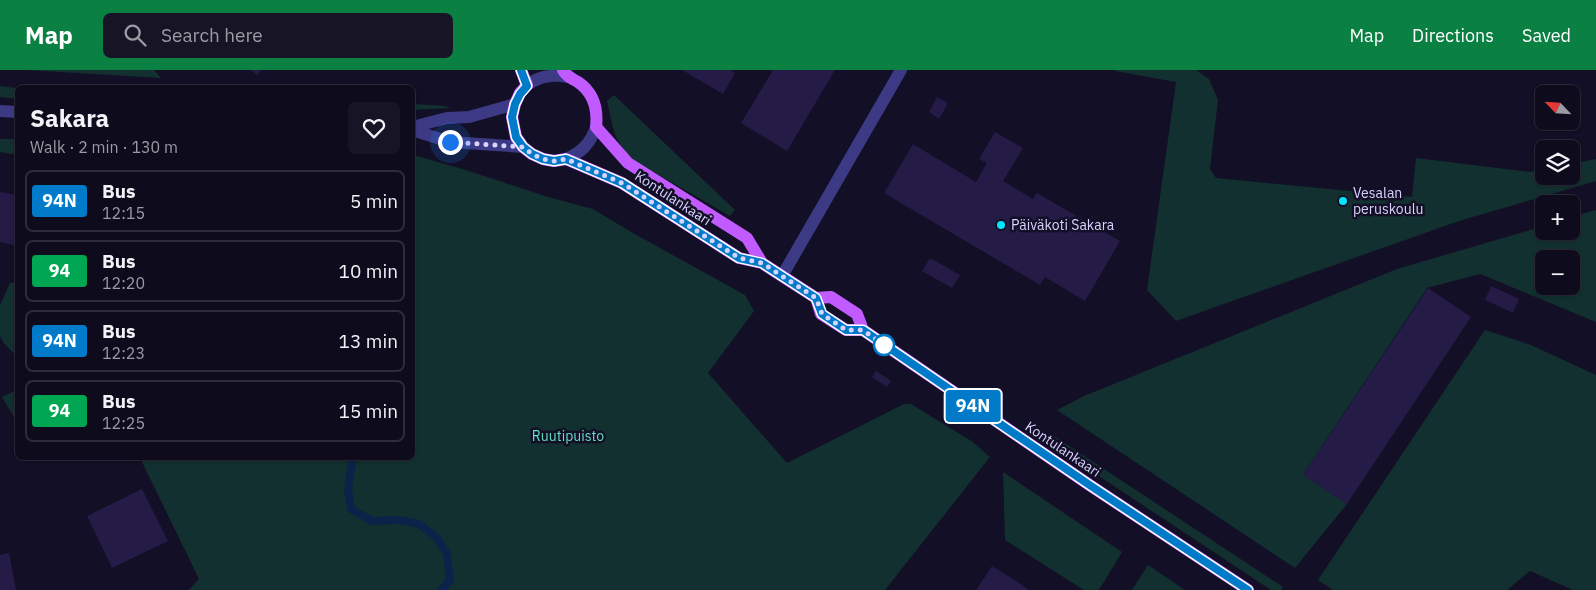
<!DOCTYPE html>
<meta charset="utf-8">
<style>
:root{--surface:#0e0b1c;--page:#171425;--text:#f1f3f6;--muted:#9b9ba3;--line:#2e2b3b;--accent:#0b8043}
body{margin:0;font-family:"IBM Plex Sans",sans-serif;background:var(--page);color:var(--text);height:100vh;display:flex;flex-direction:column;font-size:19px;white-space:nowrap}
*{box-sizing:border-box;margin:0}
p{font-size:16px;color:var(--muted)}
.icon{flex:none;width:28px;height:28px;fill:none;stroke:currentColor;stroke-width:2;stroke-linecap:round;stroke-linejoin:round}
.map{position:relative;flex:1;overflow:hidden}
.sheet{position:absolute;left:15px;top:15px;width:400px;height:375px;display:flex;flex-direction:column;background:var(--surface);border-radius:8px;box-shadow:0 1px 4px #0004,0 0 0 1px var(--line)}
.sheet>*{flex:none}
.badge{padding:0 10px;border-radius:4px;font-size:18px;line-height:32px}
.needle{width:32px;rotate:295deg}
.tools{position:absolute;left:1535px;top:15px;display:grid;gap:10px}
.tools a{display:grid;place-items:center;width:45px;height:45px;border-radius:8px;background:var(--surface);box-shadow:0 1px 4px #0004,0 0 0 1px var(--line);font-size:25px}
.you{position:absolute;width:25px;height:25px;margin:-12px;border:4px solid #fff;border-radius:50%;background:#1a73e8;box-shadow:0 0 0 8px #1a73e833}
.map>.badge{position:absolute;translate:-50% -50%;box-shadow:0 0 0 2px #fff}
.round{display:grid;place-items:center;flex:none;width:52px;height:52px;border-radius:8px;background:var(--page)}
.summary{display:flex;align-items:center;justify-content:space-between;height:85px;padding:0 15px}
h1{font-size:24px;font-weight:700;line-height:38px}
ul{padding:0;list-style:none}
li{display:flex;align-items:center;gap:15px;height:62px;margin:0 10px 8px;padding:0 5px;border:2px solid var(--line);border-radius:8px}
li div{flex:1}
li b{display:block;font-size:19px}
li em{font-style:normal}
li .badge{min-width:55px;font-weight:700;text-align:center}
header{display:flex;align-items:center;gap:30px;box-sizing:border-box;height:70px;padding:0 25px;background:var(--accent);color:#fff}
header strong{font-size:24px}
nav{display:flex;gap:28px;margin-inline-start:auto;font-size:18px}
.search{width:350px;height:45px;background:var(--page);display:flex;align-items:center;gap:12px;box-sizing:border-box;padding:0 18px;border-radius:8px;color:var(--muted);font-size:19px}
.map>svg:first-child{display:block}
.green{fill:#12302f;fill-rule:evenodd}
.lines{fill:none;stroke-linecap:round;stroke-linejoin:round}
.stream{stroke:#0c2248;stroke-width:8}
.building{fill:#241b47}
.minor{stroke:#3d3a85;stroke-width:12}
.major{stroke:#c25bff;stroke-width:12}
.line-casing{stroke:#fff;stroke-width:11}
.line{stroke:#007ac9;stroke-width:8}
.walk{stroke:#d9d4ff;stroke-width:5;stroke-dasharray:0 9}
.poi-dot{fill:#00e5ff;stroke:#130f26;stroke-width:2}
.stop-dot{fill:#fff;stroke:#007ac9;stroke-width:2.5}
.labels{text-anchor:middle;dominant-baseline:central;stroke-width:5;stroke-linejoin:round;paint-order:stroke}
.poi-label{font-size:14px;fill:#d9d4ff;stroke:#130f26;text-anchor:start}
.street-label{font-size:14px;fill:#d9d4ff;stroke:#130f26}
.park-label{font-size:14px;fill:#5fe0c0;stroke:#130f26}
</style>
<header>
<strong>Map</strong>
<div class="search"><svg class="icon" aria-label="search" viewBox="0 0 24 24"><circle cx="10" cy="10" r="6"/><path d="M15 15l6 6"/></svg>Search here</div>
<nav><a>Map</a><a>Directions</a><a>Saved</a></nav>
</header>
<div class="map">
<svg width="1596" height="520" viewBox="0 0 1596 520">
<rect width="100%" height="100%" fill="#130f26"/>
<path class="green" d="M 26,0 L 154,0 L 161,8 Z
M 1115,0 L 1196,0 L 1209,9 L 1218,30 L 1210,99 L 1216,108 L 1412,127 L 1416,88 L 1530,102 L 1544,99 L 1544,106 L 1571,106 L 1571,94 L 1596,89 L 1596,111 L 1459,151 L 1176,251 L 1147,220 L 1176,12 L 1115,1 Z
M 0,16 L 17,18 L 17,29 L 0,27 Z
M 614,25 L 735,140 L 730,146 L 638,93 C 613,74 614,60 607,31 Z
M 413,34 L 445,36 L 450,38 L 413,40 Z
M 0,69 L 17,69 L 17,85 L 0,82 Z
M 413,85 L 466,100 L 548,127 L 593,139 L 633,163 L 745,225 L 754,241 L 708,303 L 787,393 L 904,334 L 911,334 L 973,372 L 990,387 L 885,520 L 189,520 L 199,509 L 140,388 L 412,388 Z
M 1596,140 L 1596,252 L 1480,204 L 1427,218 L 1303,405 L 1347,434 L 1295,498 L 1057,340 L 1084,326 L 1397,199 L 1544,156 L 1544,161 L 1571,161 L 1571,147 ZM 1544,189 L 1571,189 L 1571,216 L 1544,216 Z
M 17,212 L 18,212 L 17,287 L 3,272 L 0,266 L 0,235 L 10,213 Z
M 1485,260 L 1531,275 L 1596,305 L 1596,520 L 1573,520 L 1530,501 L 1507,520 L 1333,520 L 1318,510 Z
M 17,320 L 17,352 L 2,327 Z
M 1051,364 L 1283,517 L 1281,520 L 1271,520 L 1046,371 Z
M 1003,402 L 1122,482 L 1099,520 L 1084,520 L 1005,470 Z
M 1148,495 L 1185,520 L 1132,520 Z"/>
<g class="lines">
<path class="stream" d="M 353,388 L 348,419 L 351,439 L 372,451 L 400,450 L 419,454 L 437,468 L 447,484 L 450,511 L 441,520"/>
</g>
<path class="building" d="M 251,0 L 261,0 L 257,5 Z
M 682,0 L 730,0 L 735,3 L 723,24 Z
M 773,0 L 835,0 L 787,81 L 741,53 Z
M 937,27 L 948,33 L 939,49 L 929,42 Z
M 995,62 L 1023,78 L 1003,111 L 1033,129 L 1037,123 L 1120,171 L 1085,231 L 1045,207 L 1040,215 L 884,123 L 913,74 L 976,112 L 987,93 L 979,89 Z
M 0,122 L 18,125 L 18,176 L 0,172 Z
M 930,188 L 960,205 L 952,218 L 922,201 Z
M 1491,216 L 1519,229 L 1513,243 L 1485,230 Z
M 1428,218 L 1471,247 L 1347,434 L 1303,405 Z
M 876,301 L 891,311 L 887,317 L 872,307 Z
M 142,419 L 168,471 L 112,498 L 87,446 Z
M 9,483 L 16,520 L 0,520 L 0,485 Z
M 992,496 L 1016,511 L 1029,520 L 976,520 Z"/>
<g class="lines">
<path class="minor" d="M 527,15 C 540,6 552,4 568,7
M 0,41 L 18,42
M 412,57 L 447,48 L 469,47 L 515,34
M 412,60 L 450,72 L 523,77
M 566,89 C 582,82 590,74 596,57
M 782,206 L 901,0"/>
<path class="major" d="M 521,0 L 527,15 L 520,23 L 515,34 L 512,47 L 516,67 L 523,77 L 532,84 L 543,89 L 554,91 L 566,89 L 622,113 L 739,188 L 762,193 L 816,228 L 821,244 L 846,260 L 863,260 L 1091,416 L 1248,520
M 563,0 C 567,7 571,8 578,12 C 594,23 598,39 596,57 L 628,93 L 747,168 L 762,193
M 816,228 L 831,227 L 857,244 L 863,260"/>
</g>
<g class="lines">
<g class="line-casing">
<path id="line" d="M 521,0 L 527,16 L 520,24 L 515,34 L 512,47 L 516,67 L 523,77 L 532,84 L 543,89 L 554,91 L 566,89 L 622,113 L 739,188 L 762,193 L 816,228 L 822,244 L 846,260 L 863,260 L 1091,416 L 1248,520"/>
</g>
<use href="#line" class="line"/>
<path class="walk" d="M 450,72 L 523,77 L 532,84 L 543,89 L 554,91 L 566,89 L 622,113 L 739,188 L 762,193 L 816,228 L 822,244 L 846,260 L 863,260 L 884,275"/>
</g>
<g class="poi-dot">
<circle cx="1343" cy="131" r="5"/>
<circle cx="1001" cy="155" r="5"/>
</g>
<circle class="stop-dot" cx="884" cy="275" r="10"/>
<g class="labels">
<g class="poi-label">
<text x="1353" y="123">Vesalan<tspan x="1353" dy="16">peruskoulu</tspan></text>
<text x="1011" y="155">Päiväkoti Sakara</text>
</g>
<g class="street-label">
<text transform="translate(673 128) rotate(33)">Kontulankaari</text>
<text transform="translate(1063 379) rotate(34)">Kontulankaari</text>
</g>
<g class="park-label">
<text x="568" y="366">Ruutipuisto</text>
</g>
</g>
</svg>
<div class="tools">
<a><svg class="needle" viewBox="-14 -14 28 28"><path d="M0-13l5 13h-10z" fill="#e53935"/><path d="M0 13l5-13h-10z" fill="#9b9ba3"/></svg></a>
<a><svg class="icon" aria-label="layers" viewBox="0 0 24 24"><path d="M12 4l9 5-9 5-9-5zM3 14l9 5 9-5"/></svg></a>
<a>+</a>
<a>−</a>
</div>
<div class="you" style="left:450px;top:72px"></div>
<b class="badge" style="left:973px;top:336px;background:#007ac9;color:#fff">94N</b>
<section class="sheet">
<div class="summary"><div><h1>Sakara</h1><p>Walk · 2 min · 130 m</p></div><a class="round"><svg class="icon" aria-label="heart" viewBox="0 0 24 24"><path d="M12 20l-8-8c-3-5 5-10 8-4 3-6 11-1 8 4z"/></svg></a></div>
<ul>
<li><span class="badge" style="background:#007ac9;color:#fff">94N</span><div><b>Bus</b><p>12:15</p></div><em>5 min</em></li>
<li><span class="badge" style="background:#00a651;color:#fff">94</span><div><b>Bus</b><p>12:20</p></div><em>10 min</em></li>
<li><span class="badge" style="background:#007ac9;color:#fff">94N</span><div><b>Bus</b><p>12:23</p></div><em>13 min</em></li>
<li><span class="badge" style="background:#00a651;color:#fff">94</span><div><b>Bus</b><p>12:25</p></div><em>15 min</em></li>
</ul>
</section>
</div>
